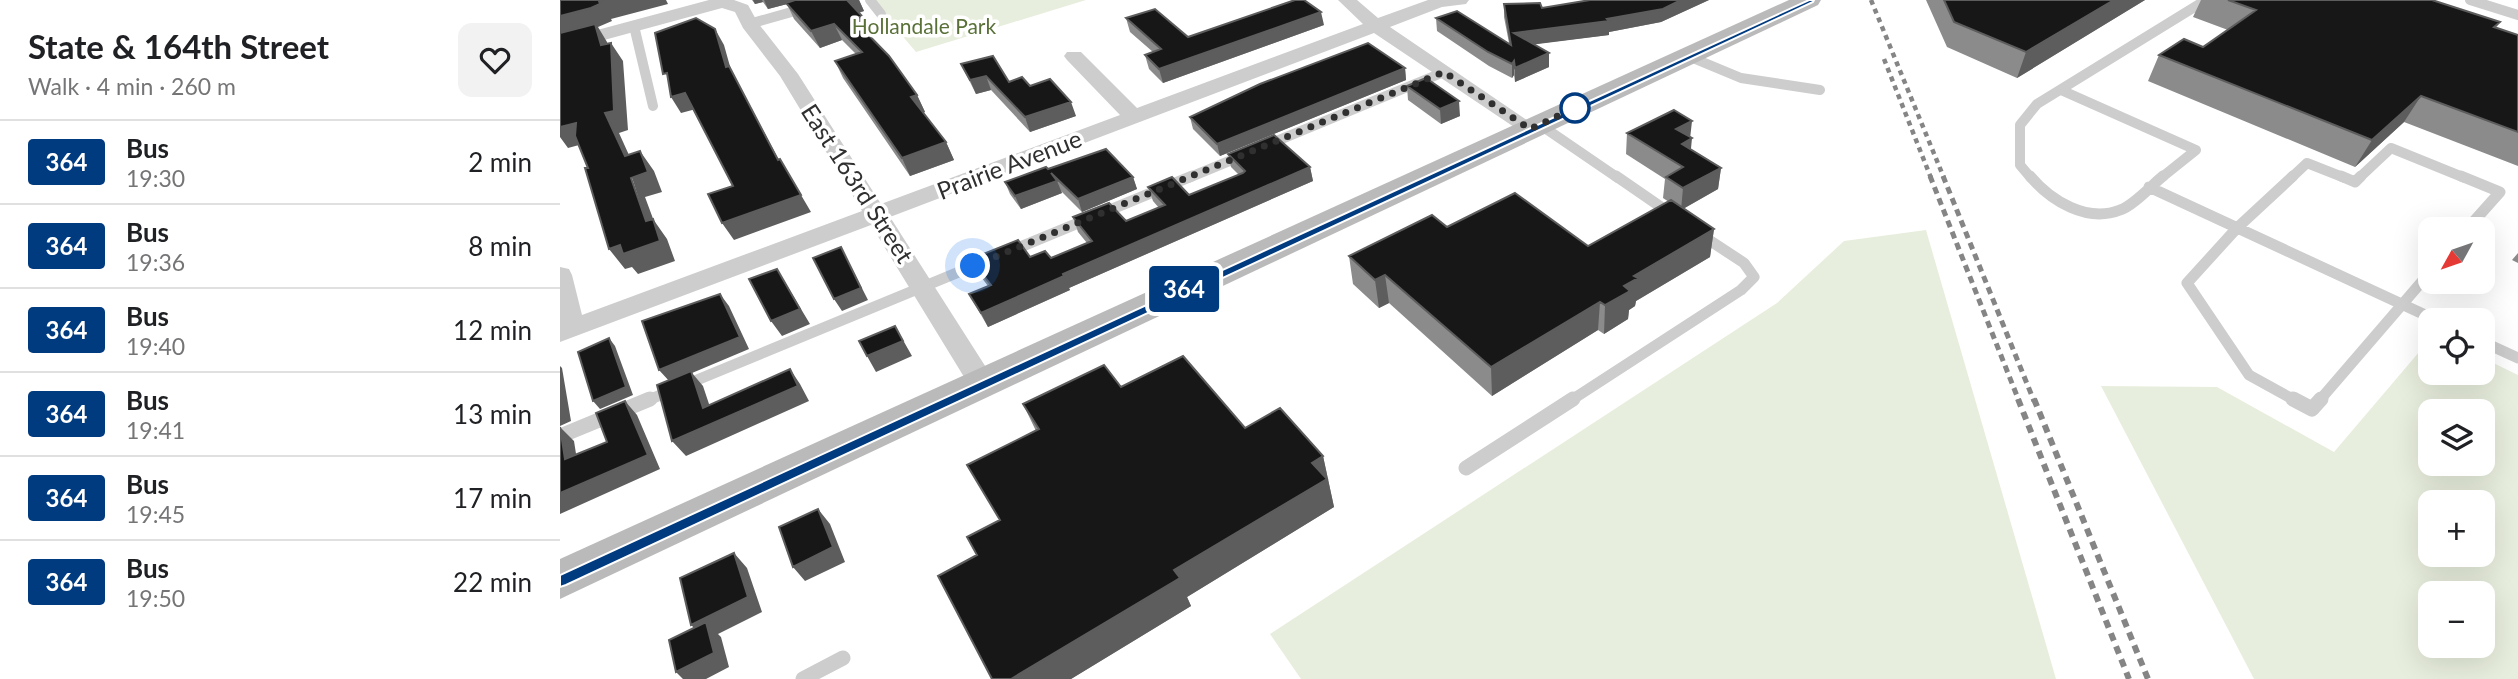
<!DOCTYPE html>
<meta charset="utf-8">
<style>
:root{--surface:#fff;--page:#f2f2f2;--text:#202124;--muted:#757577;--line:#e0e0e0}
body{margin:0;font-family:Lato,sans-serif;background:var(--page);color:var(--text);height:100vh;display:flex;flex-direction:column;font-size:26px;white-space:nowrap}
*{box-sizing:border-box;margin:0}
p{font-size:23px;color:var(--muted)}
.icon{flex:none;width:38px;height:38px;fill:none;stroke:currentColor;stroke-width:2;stroke-linecap:round;stroke-linejoin:round}
.map{position:relative;flex:1;overflow:hidden}
.drawer{display:flex;flex-direction:column;background:var(--surface);width:560px}
.drawer>*{flex:none}
.badge{padding:0 14px;border-radius:5px;font-size:24px;line-height:46px}
.needle{width:46px;rotate:230deg}
.tools{position:absolute;left:1858px;top:217px;display:grid;gap:14px}
.tools a{display:grid;place-items:center;width:77px;height:77px;border-radius:14px;background:var(--surface);box-shadow:0 7px 28px #0002;font-size:35px}
.you{position:absolute;width:35px;height:35px;margin:-18px;border:5px solid #fff;border-radius:50%;background:#1a73e8;box-shadow:0 0 0 10px #1a73e833}
.map>.badge{position:absolute;translate:-50% -50%;box-shadow:0 0 0 4px #fff}
.round{display:grid;place-items:center;flex:none;width:74px;height:74px;border-radius:14px;background:var(--page)}
.overview{display:flex;align-items:center;justify-content:space-between;height:119px;padding:0 28px}
h1{font-size:33px;font-weight:700;line-height:52px}
ul{padding:0;list-style:none}
li{display:flex;align-items:center;gap:21px;height:84px;padding:0 28px;border-top:2px solid var(--line)}
li div{flex:1}
li b{display:block;font-size:26px}
li em{font-style:normal}
li .badge{min-width:77px;font-weight:700;text-align:center}
main{display:flex;flex:1;min-height:0}
.map>svg:first-child{display:block}
.green{fill:#e8eedd;fill-rule:evenodd}
.lines{fill:none;stroke-linecap:round;stroke-linejoin:round}
.lane-far2{stroke:#cdcdcd;stroke-width:10}
.lane-far1{stroke:#cdcdcd;stroke-width:11}
.lane{stroke:#cdcdcd;stroke-width:15}
.street{fill:#cdcdcd;fill-rule:evenodd}
.secondary{fill:#bababa;fill-rule:evenodd}
.rail-far2{stroke:#858585;stroke-width:4.5;stroke-dasharray:5 4.5;stroke-linecap:butt}
.rail-far1{stroke:#858585;stroke-width:5;stroke-dasharray:7 5;stroke-linecap:butt}
.rail{stroke:#858585;stroke-width:6;stroke-dasharray:8 6;stroke-linecap:butt}
.wall{fill:#8b8b8b}
.shaded-wall{fill:#5d5d5d}
.building{fill:#171717;stroke:#5d5d5d;stroke-width:2}
.line{fill:#003b80;stroke:#fff;stroke-width:2}
.walk{stroke:#303030;stroke-width:7;stroke-dasharray:0 12.6}
.stop-dot{fill:#fff;stroke:#003b80;stroke-width:3.5}
.labels{text-anchor:middle;dominant-baseline:central;stroke-width:7;stroke-linejoin:round;paint-order:stroke}
.far-park-label{font-size:21px;fill:#597138;stroke:#fff}
.street-label{font-size:24px;fill:#303030;stroke:#fff}
</style>
<main>
<section class="drawer">
<div class="overview"><div><h1>State &amp; 164th Street</h1><p>Walk · 4 min · 260 m</p></div><a class="round"><svg class="icon" aria-label="heart" viewBox="0 0 24 24"><path d="M12 20l-8-8c-3-5 5-10 8-4 3-6 11-1 8 4z"/></svg></a></div>
<ul>
<li><span class="badge" style="background:#003b80;color:#fff">364</span><div><b>Bus</b><p>19:30</p></div><em>2 min</em></li>
<li><span class="badge" style="background:#003b80;color:#fff">364</span><div><b>Bus</b><p>19:36</p></div><em>8 min</em></li>
<li><span class="badge" style="background:#003b80;color:#fff">364</span><div><b>Bus</b><p>19:40</p></div><em>12 min</em></li>
<li><span class="badge" style="background:#003b80;color:#fff">364</span><div><b>Bus</b><p>19:41</p></div><em>13 min</em></li>
<li><span class="badge" style="background:#003b80;color:#fff">364</span><div><b>Bus</b><p>19:45</p></div><em>17 min</em></li>
<li><span class="badge" style="background:#003b80;color:#fff">364</span><div><b>Bus</b><p>19:50</p></div><em>22 min</em></li>
</ul>
</section>
<div class="map">
<svg width="1958" height="679" viewBox="0 0 1958 679">
<rect width="100%" height="100%" fill="#fff"/>
<path class="green" d="M 312,0 L 526,0 L 356,52 Z
M 1366,230 L 1496,679 L 741,679 L 710,634 L 1217,303 L 1284,241 Z
M 1871,338 L 1871,373 L 1923,373 L 1923,358 L 1958,375 L 1958,679 L 1694,679 L 1541,386 L 1657,387 L 1774,452 ZM 1923,411 L 1923,464 L 1871,464 L 1871,411 ZM 1871,502 L 1923,502 L 1923,555 L 1871,555 ZM 1871,593 L 1923,593 L 1923,646 L 1871,646 Z"/>
<g class="lines">
<path class="lane-far2" d="M 310,0 L 321,14
M 1910,0 L 1958,15
M 189,24 L 274,0
M 74,26 L 93,106
M 1128,56 L 1181,78 L 1260,90
M 1501,90 L 1636,150 L 1601,178
M 979,124 L 1058,178
M 707,145 L 884,72
M 628,178 L 684,155
M 1471,178 L 1460,165 L 1460,125 L 1477,104 L 1646,0
M 1731,178 L 1747,163 L 1785,178
M 1799,178 L 1831,148 L 1905,178"/>
<path class="lane-far1" d="M 1056,176 L 1114,216
M 1470,176 C 1491,201 1527,223 1560,210 C 1573,206 1592,185 1603,176
M 1733,176 L 1677,228 L 1627,283 L 1689,375 L 1736,401
M 1781,176 L 1795,182 L 1801,176
M 1901,176 L 1940,192 L 1907,229
M 1589,187 L 1876,320
M 448,252 L 632,176
M 1923,342 L 1958,358
M 86,401 L 428,260
M 1010,401 L 1181,290 L 1194,277 L 1184,263 L 1140,234
M 1759,401 L 1871,271"/>
<path class="lane" d="M 1733,399 L 1752,409 L 1761,399
M 0,436 L 90,399
M 906,468 L 1013,399
M 243,679 L 283,658"/>
<path class="street" d="M 149,0 L 174,0 L 188,5 L 198,23 L 238,74 L 321,204 L 560,115 L 507,60 L 504,56 L 507,52 L 521,52 L 577,108 L 803,24 L 778,0 L 797,0 L 818,18 L 868,0 L 909,0 L 906,4 L 882,7 L 830,27 L 980,129 L 977,133 L 963,133 L 814,33 L 330,217 L 436,383 L 432,390 L 422,393 L 412,390 L 311,225 L 0,342 L 0,267 L 9,269 L 12,275 L 22,315 L 302,211 L 220,76 L 183,28 L 175,12 L 162,8 L 0,52 L 0,40 Z"/>
<path class="secondary" d="M 1229,0 L 1261,0 L 1258,5 L 0,599 L 0,559 Z"/>
<path class="rail-far2" d="M 1311,0 L 1384,178
M 1324,59 L 1371,178"/>
<path class="rail-far1" d="M 1370,176 L 1459,401
M 1383,176 L 1474,401"/>
<path class="rail" d="M 1458,399 L 1569,679
M 1474,399 L 1588,679"/>
</g>
<path class="wall" d="M 192,0 L 299,0 L 304,11 L 299,13 L 310,32 L 307,33 L 357,95 L 365,112 L 363,113 L 386,142 L 394,160 L 350,176 L 283,78 L 275,61 L 296,54 L 282,40 L 260,48 L 234,19 L 227,4 L 208,9 L 203,2 L 195,4 Z
M 1030,0 L 1149,0 L 1101,22 L 1049,32 L 1049,35 L 974,44 L 989,53 L 989,67 L 955,82 L 954,75 L 952,78 L 929,66 L 877,31 L 876,18 L 949,43 L 944,17 L 944,4 L 982,8 Z
M 1366,0 L 1585,0 L 1457,78 L 1387,47 Z
M 1641,0 L 1872,0 L 1940,22 L 1936,28 L 1958,35 L 1958,166 L 1844,122 L 1795,167 L 1588,81 L 1599,55 L 1643,47 L 1668,30 L 1633,17 Z
M 566,18 L 628,37 L 764,25 L 603,83 L 589,69 L 585,55 L 593,52 L 570,32 Z
M 401,64 L 449,82 L 470,86 L 516,116 L 470,132 L 431,90 L 416,94 Z
M 845,68 L 846,80 L 660,156 L 633,129 L 630,117 Z
M 847,86 L 900,116 L 881,124 L 848,100 Z
M 1067,133 L 1130,137 L 1131,149 L 1161,168 L 1158,189 L 1123,209 L 1154,229 L 1150,257 L 1076,301 L 1075,306 L 1069,310 L 1068,319 L 1044,334 L 1038,330 L 932,396 L 829,303 L 819,308 L 793,284 L 789,256 L 887,227 L 1028,246 L 1109,202 L 1103,198 L 1105,179 L 1066,154 Z
M 668,154 L 750,167 L 753,181 L 509,288 L 510,290 L 428,327 L 409,294 L 428,286 L 418,273 L 411,259 L 470,257 L 491,258 L 527,243 L 518,232 L 513,217 L 566,221 L 599,208 L 593,201 L 588,187 L 629,195 L 679,175 L 671,167 Z
M 488,169 L 573,177 L 577,189 L 522,212 L 501,191 L 502,193 L 461,209 L 450,194 L 445,182 Z
M 1958,253 L 1958,263 L 1952,260 Z
M 561,387 L 685,428 L 763,456 L 774,507 L 627,597 L 631,606 L 511,679 L 432,679 L 417,555 L 440,520 L 476,431 L 463,404 Z"/>
<path class="shaded-wall" d="M 43,0 L 106,0 L 108,4 L 51,19 L 52,21 L 38,27 L 47,42 L 52,57 L 51,43 L 63,61 L 68,130 L 59,133 L 78,175 L 80,151 L 94,171 L 102,192 L 85,197 L 95,224 L 93,219 L 107,239 L 115,261 L 78,274 L 72,267 L 65,269 L 49,249 L 86,221 L 65,156 L 0,37 L 0,16 Z
M 193,0 L 202,0 L 203,2 L 195,4 Z
M 204,0 L 243,0 L 208,9 Z
M 286,0 L 299,0 L 304,11 L 293,14 Z
M 1121,0 L 1149,0 L 1101,22 L 1049,32 L 1049,35 L 955,47 L 954,33 L 1047,19 Z
M 1554,0 L 1585,0 L 1457,78 L 1466,52 Z
M 761,12 L 764,25 L 603,83 L 599,69 Z
M 302,16 L 310,32 L 301,35 L 293,19 Z
M 274,24 L 282,40 L 260,48 L 251,31 Z
M 155,29 L 164,45 L 171,70 L 228,177 L 166,67 Z
M 989,53 L 989,67 L 955,82 L 955,68 Z
M 954,61 L 954,75 L 952,78 L 952,64 Z
M 845,68 L 846,80 L 660,156 L 657,144 Z
M 426,76 L 431,90 L 416,94 L 410,80 Z
M 125,93 L 136,109 L 121,113 L 111,97 Z
M 357,95 L 365,112 L 359,114 L 351,97 Z
M 1861,96 L 1844,122 L 1795,167 L 1812,140 Z
M 899,101 L 900,116 L 881,124 L 880,109 Z
M 511,102 L 516,116 L 470,132 L 465,117 Z
M 1132,121 L 1130,139 L 1132,138 L 1130,159 L 1119,165 L 1116,129 Z
M 16,123 L 30,142 L 8,148 L 0,137 L 0,127 Z
M 386,142 L 394,160 L 350,176 L 342,158 Z
M 750,167 L 753,181 L 509,288 L 510,290 L 428,327 L 421,313 L 503,274 Z
M 1161,168 L 1158,189 L 1121,210 L 1123,188 Z
M 573,177 L 577,189 L 522,212 L 518,199 Z
M 497,181 L 502,193 L 461,209 L 455,196 Z
M 241,195 L 251,212 L 174,240 L 162,223 Z
M 1154,229 L 1150,257 L 1076,301 L 1075,306 L 1069,310 L 1068,319 L 1044,334 L 1045,305 L 1074,276 Z
M 281,247 L 308,300 L 282,311 L 274,299 Z
M 217,269 L 250,324 L 222,336 L 211,321 Z
M 825,275 L 829,303 L 819,308 L 815,280 Z
M 160,294 L 169,306 L 189,349 L 132,373 L 143,386 L 155,422 L 230,369 L 240,384 L 249,401 L 126,456 L 112,441 L 110,382 L 99,370 Z
M 1040,302 L 1038,330 L 932,396 L 931,367 Z
M 335,326 L 352,356 L 316,372 L 307,356 Z
M 49,338 L 55,346 L 73,395 L 40,409 L 33,401 Z
M 0,366 L 2,368 L 11,421 L 0,426 Z
M 65,401 L 77,415 L 100,469 L 0,514 L 0,493 L 88,455 Z
M 0,427 L 14,441 L 19,473 L 5,459 Z
M 763,456 L 774,507 L 627,597 L 631,606 L 511,679 L 451,679 L 614,570 L 752,463 Z
M 258,509 L 270,524 L 285,562 L 245,581 L 233,567 Z
M 174,553 L 187,568 L 202,612 L 158,634 L 161,637 L 169,667 L 146,679 L 123,679 L 116,672 L 146,639 L 131,625 Z"/>
<path class="building" d="M 0,0 L 43,0 L 39,1 L 40,4 L 31,8 L 0,16 Z
M 235,0 L 287,0 L 302,16 L 293,19 L 329,56 L 357,95 L 351,97 L 386,142 L 342,158 L 275,61 L 302,52 L 274,24 L 251,31 L 226,3 Z
M 735,0 L 744,0 L 761,12 L 599,69 L 585,55 L 601,49 L 566,18 L 595,9 L 628,37 Z
M 1030,0 L 1121,0 L 1103,9 L 1047,19 L 1049,21 L 954,33 L 989,53 L 955,68 L 954,61 L 952,64 L 928,52 L 876,18 L 897,11 L 951,45 L 944,4 L 980,3 L 982,8 Z
M 1384,0 L 1554,0 L 1466,52 L 1394,22 Z
M 1668,0 L 1872,0 L 1940,22 L 1934,27 L 1958,35 L 1958,132 L 1861,96 L 1812,140 L 1599,55 L 1624,39 L 1643,47 L 1696,10 Z
M 136,18 L 155,29 L 166,67 L 169,66 L 218,160 L 220,159 L 241,195 L 162,223 L 148,194 L 173,186 L 125,93 L 111,97 L 107,73 L 103,74 L 95,33 Z
M 35,24 L 41,45 L 51,43 L 54,111 L 45,113 L 65,156 L 80,151 L 88,172 L 71,178 L 86,221 L 93,219 L 100,241 L 63,254 L 60,245 L 49,249 L 25,168 L 28,168 L 15,136 L 16,123 L 0,127 L 0,33 Z
M 808,43 L 845,68 L 657,144 L 630,117 L 700,84 Z
M 433,56 L 449,82 L 462,77 L 470,86 L 490,79 L 511,102 L 465,117 L 426,76 L 410,80 L 401,64 Z
M 866,78 L 899,101 L 880,109 L 847,86 Z
M 1114,110 L 1132,121 L 1116,129 L 1132,138 L 1122,144 L 1161,168 L 1123,188 L 1106,177 L 1123,167 L 1067,133 Z
M 714,135 L 750,167 L 503,274 L 504,276 L 421,313 L 409,294 L 431,285 L 411,259 L 458,240 L 470,257 L 485,251 L 491,258 L 532,241 L 513,217 L 549,203 L 566,221 L 605,205 L 588,187 L 612,177 L 629,195 L 683,173 L 685,171 L 668,154 Z
M 546,149 L 573,177 L 518,199 L 491,173 L 497,181 L 455,196 L 445,182 L 486,167 L 488,169 Z
M 955,193 L 1028,246 L 1111,200 L 1154,229 L 1074,276 L 1078,278 L 1064,286 L 1070,291 L 1045,305 L 1040,302 L 931,367 L 825,275 L 815,280 L 789,256 L 872,215 L 887,227 Z
M 281,247 L 301,288 L 274,299 L 253,258 Z
M 217,269 L 240,309 L 211,321 L 189,279 Z
M 160,294 L 180,337 L 99,370 L 82,321 Z
M 335,326 L 343,341 L 307,356 L 299,341 Z
M 49,338 L 66,387 L 33,401 L 18,352 Z
M 623,356 L 685,428 L 720,408 L 763,456 L 752,463 L 767,479 L 614,570 L 620,578 L 451,679 L 432,679 L 378,576 L 417,555 L 407,537 L 440,520 L 407,465 L 479,429 L 463,404 L 544,365 L 561,387 Z
M 230,369 L 238,386 L 112,441 L 97,385 L 131,371 L 143,408 Z
M 65,401 L 88,455 L 0,493 L 0,427 L 5,459 L 47,442 L 36,413 Z
M 258,509 L 273,547 L 233,567 L 219,527 Z
M 174,553 L 188,597 L 131,625 L 120,578 Z
M 146,622 L 154,653 L 116,672 L 109,640 Z"/>
<path class="line" d="M 1249,0 L 1254,0 L 1253,2 L 6,585 L 0,587 L 0,575 Z"/>
<g class="lines">
<path class="walk" d="M 413,266 L 884,72 L 970,129 L 1015,108"/>
</g>
<circle class="stop-dot" cx="1015" cy="108" r="14"/>
<g class="labels">
<g class="far-park-label">
<text x="364" y="25">Hollandale Park</text>
</g>
<g class="street-label">
<text transform="translate(449 164) rotate(-21)">Prairie Avenue</text>
<text transform="translate(298 183) rotate(57)">East 163rd Street</text>
</g>
</g>
</svg>
<div class="tools">
<a><svg class="needle" viewBox="-14 -14 28 28"><path d="M0-13l5 13h-10z" fill="#e53935"/><path d="M0 13l5-13h-10z" fill="#757577"/></svg></a>
<a><svg class="icon" aria-label="locate" viewBox="0 0 24 24"><circle cx="12" cy="12" r="6"/><path d="M12 2v4M12 18v4M2 12h4M18 12h4"/></svg></a>
<a><svg class="icon" aria-label="layers" viewBox="0 0 24 24"><path d="M12 4l9 5-9 5-9-5zM3 14l9 5 9-5"/></svg></a>
<a>+</a>
<a>−</a>
</div>
<div class="you" style="left:413px;top:266px"></div>
<b class="badge" style="left:624px;top:289px;background:#003b80;color:#fff">364</b>
</div>
</main>
